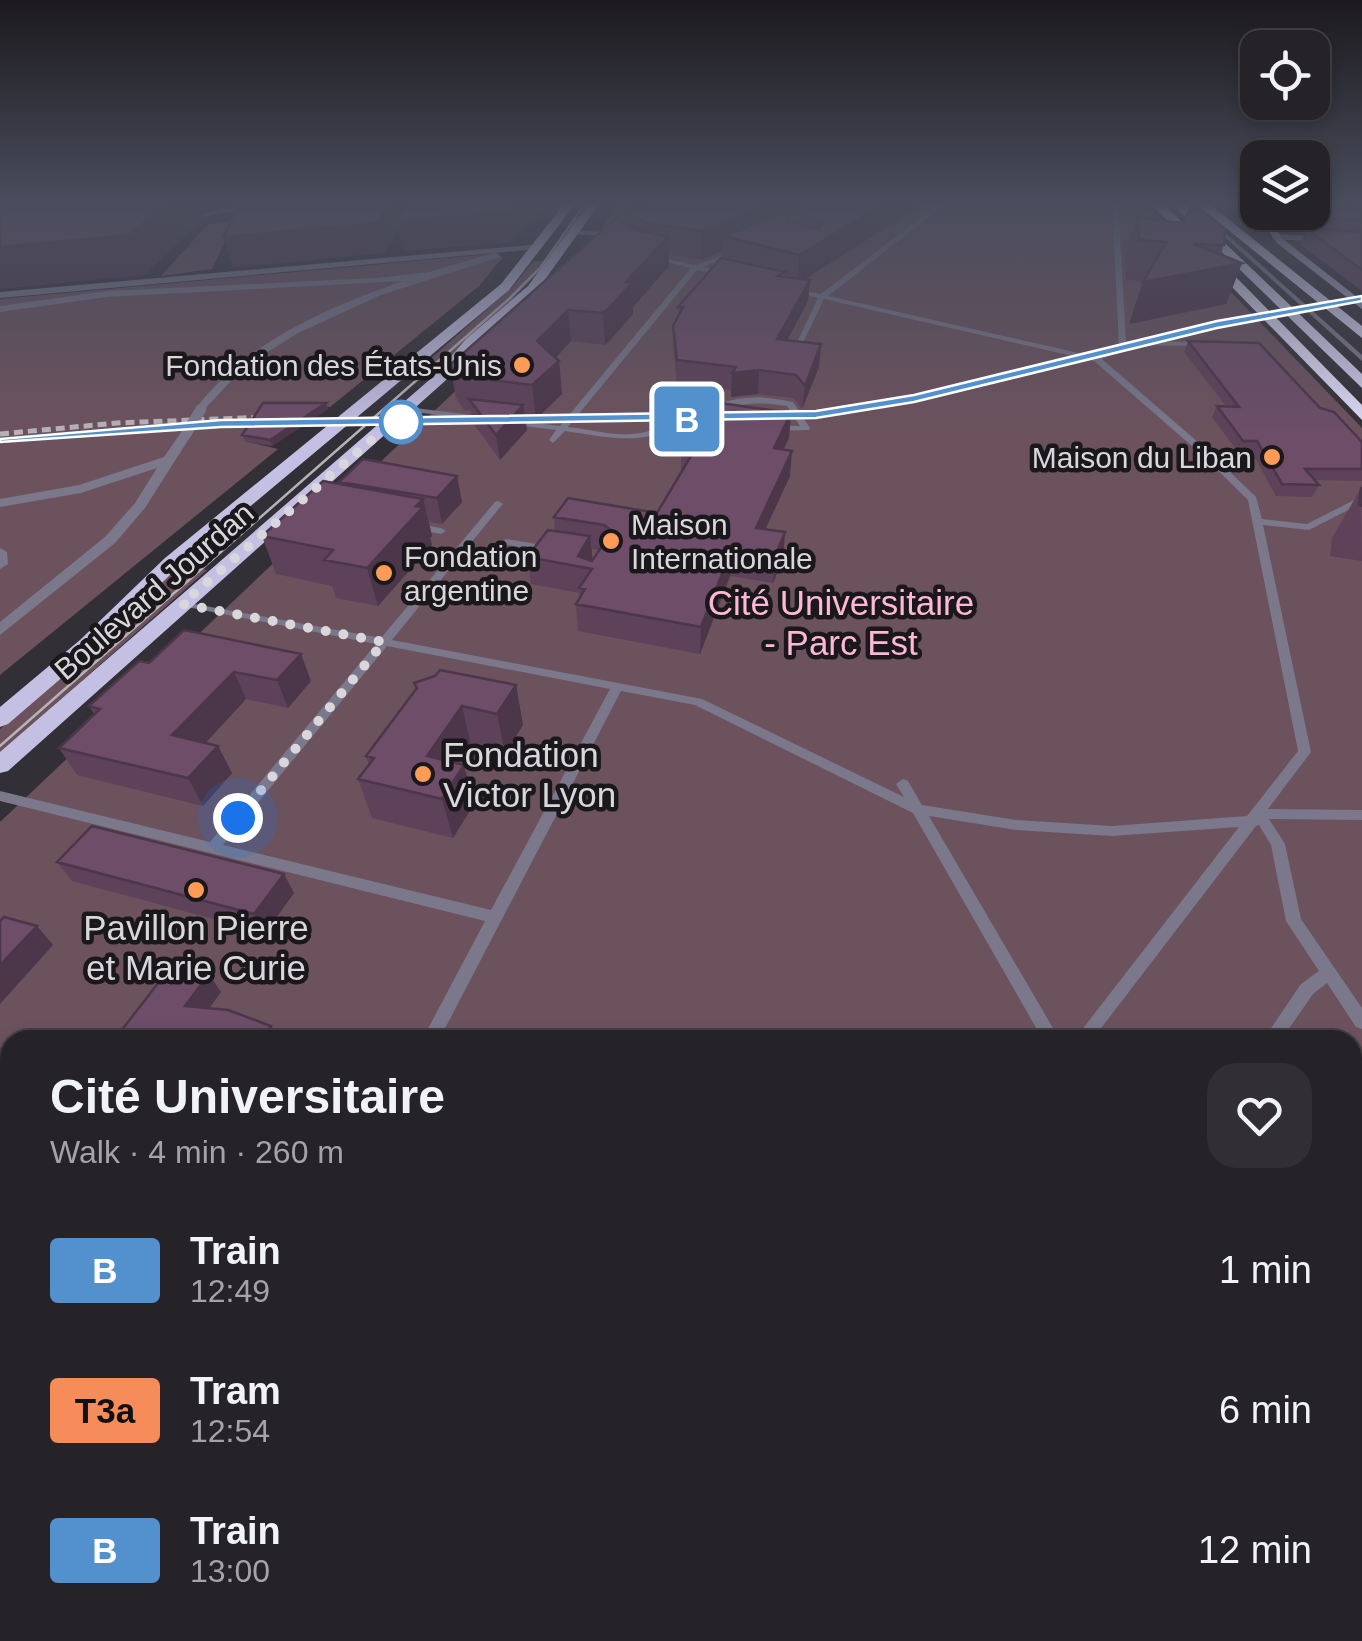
<!DOCTYPE html>
<meta charset="utf-8">
<style>
:root{--surface:#262328;--page:#322f34;--text:#f1f3f6;--muted:#a4a4a8;--line:#424045}
body{margin:0;font-family:Arial,sans-serif;background:var(--page);color:var(--text);height:100vh;display:flex;flex-direction:column;font-size:38px;white-space:nowrap}
*{box-sizing:border-box;margin:0}
p{font-size:32px;color:var(--muted)}
.icon{flex:none;width:55px;height:55px;fill:none;stroke:currentColor;stroke-width:2;stroke-linecap:round;stroke-linejoin:round}
.map{position:relative;flex:1;overflow:hidden}
.sheet{position:absolute;left:0px;top:1030px;width:1362px;height:612px;display:flex;flex-direction:column;background:var(--surface);border-radius:30px 30px 0 0;box-shadow:0 5px 15px #0003,0 0 0 2px var(--line)}
.sheet>*{flex:none}
.badge{padding:0 20px;border-radius:8px;font-size:35px;line-height:65px}
.buttons{position:absolute;left:1240px;top:30px;display:grid;gap:20px}
.buttons a{display:grid;place-items:center;width:90px;height:90px;border-radius:20px;background:var(--surface);box-shadow:0 5px 15px #0003,0 0 0 2px var(--line);font-size:50px}
.you{position:absolute;width:50px;height:50px;margin:-25px;border:8px solid #fff;border-radius:50%;background:#1a73e8;box-shadow:0 0 0 15px #1a73e833}
.map>.badge{position:absolute;translate:-50% -50%;box-shadow:0 0 0 5px #fff}
.round{display:grid;place-items:center;flex:none;width:105px;height:105px;border-radius:30px;background:var(--page)}
.head{display:flex;align-items:center;justify-content:space-between;height:170px;padding:0 50px}
h1{font-size:48px;font-weight:600;line-height:75px}
ul{padding:0;list-style:none}
li{display:flex;align-items:center;gap:30px;height:140px;padding:0 50px}
li div{flex:1}
li b{display:block;font-size:38px}
li em{font-style:normal}
li .badge{min-width:110px;font-weight:700;text-align:center}
.map>svg:first-child{display:block}
.green{fill:#6c525d;fill-rule:evenodd}
.lines{fill:none;stroke-linecap:round;stroke-linejoin:round}
.service{fill:#7a788a;fill-rule:evenodd}
.pedestrian{fill:#7a788a;fill-rule:evenodd}
.minor{fill:#7a788a;fill-rule:evenodd}
.tertiary{fill:#7a788a;fill-rule:evenodd}
.secondary{fill:#a4a1bc;fill-rule:evenodd}
.primary{fill:#c4c0e3;fill-rule:evenodd}
.trunk{fill:#d2cfee;fill-rule:evenodd}
.motorway{fill:#e1def8;fill-rule:evenodd}
.tram{stroke:#b6b3b8;stroke-width:2.5}
.rail{stroke:#b6b3b8;stroke-width:5;stroke-dasharray:9 5;stroke-linecap:butt}
.pedestrian-bridge{stroke:#7a788a;stroke-width:11}
.wall{fill:#5e4259;fill-rule:evenodd}
.shaded-wall{fill:#4c3649}
.building{fill:#6d4d68;stroke:#4c3649;stroke-width:2.5}
.line{fill:#5291ce;stroke:#fff;stroke-width:2.5}
.walk{stroke:#dad7dc;stroke-width:10;stroke-dasharray:0 18}
.poi-dot{fill:#fe9c57;stroke:#1a181b;stroke-width:4}
.stop-dot{fill:#fff;stroke:#5291ce;stroke-width:5}
.labels{text-anchor:middle;dominant-baseline:central;stroke-width:9;stroke-linejoin:round;paint-order:stroke}
.far-poi-label{font-size:30px;fill:#dad7dc;stroke:#1a181b;text-anchor:end}
.far-street-label{font-size:30px;fill:#dad7dc;stroke:#1a181b}
.park-label{font-size:35px;fill:#feb8d5;stroke:#1a181b}
.poi-label{font-size:35px;fill:#dad7dc;stroke:#1a181b;text-anchor:start}
</style>
<div class="map">
<svg width="1362" height="1641" viewBox="0 0 1362 1641">
<rect width="100%" height="100%" fill="#332f36"/>
<path class="green" d="M 618,203 L 1145,203 L 1362,428 L 1362,1641 L 0,1641 L 0,822 L 561,291 ZM 10,1040 L 1352,1040 L 1352,1632 L 10,1632 Z
M 235,221 L 212,269 L 161,276 L 208,224 Z
M 492,254 L 503,257 L 479,286 L 330,407 L 290,404 L 245,441 L 278,449 L 0,675 L 0,299 Z
M 534,261 L 548,262 L 435,379 L 411,376 L 512,287 Z
M 189,566 L 207,570 L 0,753 L 0,729 L 100,643 L 168,571 L 180,574 Z"/>
<g class="lines">
<path class="service" d="M 890,203 L 936,206 L 952,203 L 939,209 L 828,296 L 1096,357 L 1119,346 L 1112,203 L 1118,203 L 1126,341 L 1202,342 L 1206,344 L 1202,346 L 1127,345 L 1126,349 L 1102,359 L 1206,449 L 1256,497 L 1262,519 L 1307,524 L 1362,496 L 1362,503 L 1309,530 L 1263,525 L 1311,752 L 1268,809 L 1362,810 L 1362,820 L 1269,819 L 1285,844 L 1301,919 L 1362,1008 L 1362,1029 L 1356,1027 L 1327,983 L 1313,994 L 1281,1040 L 1263,1040 L 1301,984 L 1319,971 L 1286,921 L 1271,845 L 1259,825 L 1256,826 L 1092,1040 L 1074,1040 L 1239,827 L 1112,836 L 1016,830 L 929,816 L 1060,1040 L 1043,1040 L 913,813 L 695,705 L 621,691 L 439,1040 L 422,1040 L 485,921 L 0,801 L 0,791 L 210,842 L 376,644 L 182,606 L 178,605 L 178,601 L 381,638 L 495,502 L 498,501 L 503,504 L 501,506 L 392,640 L 702,699 L 904,797 L 896,784 L 903,779 L 908,781 L 922,805 L 1016,820 L 1112,826 L 1247,816 L 1298,751 L 1248,500 L 1200,453 L 1094,361 L 824,299 L 799,351 L 792,353 L 818,298 L 792,291 L 792,289 L 821,294 L 932,209 ZM 387,646 L 610,689 L 491,910 L 223,845 Z
M 1211,220 L 1362,355 L 1362,361 L 1209,223 Z
M 575,231 L 614,232 L 617,234 L 614,236 L 573,234 Z
M 735,251 L 740,252 L 703,267 L 726,273 L 726,275 L 697,270 L 568,427 C 589,429 612,436 632,434 C 672,431 705,402 745,398 C 762,396 777,399 793,402 L 810,428 L 809,430 L 769,431 L 769,427 L 772,426 L 800,426 L 787,406 C 724,395 706,423 651,436 C 622,442 593,435 565,431 L 553,443 L 549,440 L 556,430 L 407,411 L 403,409 L 407,407 L 560,426 L 691,268 L 650,258 L 650,256 L 696,265 Z
M 413,523 L 441,528 L 446,531 L 441,534 L 410,528 L 410,524 Z
M 506,539 L 549,546 L 554,549 L 549,552 L 502,544 L 501,542 Z
M 0,1056 L 10,1059 L 10,1075 L 0,1072 Z
M 10,1219 L 10,1245 L 0,1252 L 0,1226 Z
M 1352,1224 L 1362,1229 L 1362,1251 L 1352,1246 Z
M 1362,1348 L 1362,1374 L 1352,1380 L 1352,1353 Z
M 0,1375 L 10,1379 L 10,1401 L 0,1397 Z
M 102,1632 L 128,1632 L 125,1641 L 99,1641 Z
M 1245,1632 L 1269,1632 L 1268,1641 L 1244,1641 Z"/>
<path class="pedestrian" d="M 497,252 L 500,257 L 381,295 L 298,333 L 261,356 L 230,382 L 201,413 L 195,409 C 247,342 324,309 403,281 L 107,297 L 0,312 L 0,306 L 107,291 L 376,278 L 429,272 Z
M 186,430 L 192,434 L 145,508 L 115,543 L 0,635 L 0,622 L 105,537 L 135,503 L 157,468 L 81,493 L 0,507 L 0,499 L 79,485 L 164,457 L 182,431 Z
M 0,548 L 7,552 L 8,564 L 0,569 Z"/>
<path class="minor" d="M 1275,234 L 1362,238 L 1362,244 L 1272,239 Z
M 541,244 L 538,249 L 0,298 L 0,292 Z"/>
<path class="tertiary" d="M 258,203 L 280,203 L 175,222 L 171,219 Z"/>
<path class="secondary" d="M 1258,210 L 1264,212 L 1283,239 L 1362,301 L 1362,309 L 1277,243 L 1255,212 Z"/>
<path class="primary" d="M 565,203 L 576,203 L 509,290 L 179,566 L 94,650 L 8,724 L 0,727 L 0,707 L 80,640 L 165,558 L 501,284 Z
M 589,203 L 600,203 L 536,292 L 476,345 L 445,381 L 8,771 L 0,773 L 0,752 L 435,375 L 466,339 L 528,286 Z"/>
<path class="trunk" d="M 1171,203 L 1183,203 L 1362,374 L 1362,388 Z
M 1195,203 L 1208,203 L 1362,326 L 1362,338 Z"/>
<path class="motorway" d="M 1150,203 L 1163,203 L 1362,405 L 1362,420 Z"/>
<path class="tram" d="M 0,746 L 509,299 L 540,268 L 586,203"/>
<path class="rail" d="M 0,434 L 117,423 L 268,417"/>
<path class="pedestrian-bridge" d="M 186,434 L 201,409"/>
</g>
<path class="wall" d="M 613,203 L 915,203 L 914,210 L 805,279 L 810,280 L 808,301 L 787,340 L 821,344 L 819,367 L 802,409 L 794,398 L 758,394 L 731,397 L 731,390 L 677,383 L 673,348 L 673,326 L 678,316 L 678,307 L 722,258 L 722,251 L 701,260 L 669,254 L 669,266 L 633,307 L 633,314 L 610,341 L 605,345 L 571,341 L 556,358 L 559,361 L 562,394 L 536,419 L 525,418 L 527,430 L 500,460 L 473,423 L 471,411 L 464,410 L 456,398 L 450,365 L 627,224 L 613,216 Z
M 1362,203 L 1362,291 L 1300,244 L 1306,232 L 1287,231 L 1275,212 L 1312,212 Z
M 1137,217 L 1224,245 L 1221,254 L 1242,263 L 1226,304 L 1129,324 L 1143,281 L 1126,280 L 1125,256 Z
M 1188,341 L 1320,408 L 1362,442 L 1362,481 L 1315,480 L 1319,485 L 1312,497 L 1276,496 L 1252,452 L 1238,452 L 1212,417 L 1217,406 L 1226,406 L 1184,352 Z
M 326,403 L 328,409 L 272,446 L 245,442 L 242,435 Z
M 791,413 L 789,438 L 783,449 L 790,476 L 765,529 L 783,559 L 773,583 L 730,576 L 700,654 L 578,631 L 576,604 L 580,598 L 579,593 L 531,584 L 527,557 L 555,531 L 554,517 L 657,513 L 681,473 L 681,455 ZM 592,549 L 599,550 L 592,560 Z
M 457,476 L 462,502 L 442,524 L 429,522 L 432,536 L 430,538 L 432,545 L 378,606 L 336,598 L 332,586 L 276,574 L 262,536 L 340,484 L 339,482 Z
M 1361,488 L 1362,561 L 1330,556 L 1332,538 Z
M 184,630 L 311,681 L 288,708 L 246,699 L 205,743 L 218,746 L 232,773 L 203,806 L 77,775 L 59,748 L 94,714 L 89,706 L 149,663 Z
M 414,683 L 516,685 L 523,725 L 505,753 L 471,746 L 459,763 L 474,804 L 453,838 L 372,818 L 358,779 L 369,765 L 366,756 L 416,690 Z
M 57,862 L 294,893 L 265,933 L 72,881 Z"/>
<path class="shaded-wall" d="M 48,203 L 218,203 L 199,207 L 203,219 L 145,275 L 0,289 L 0,247 Z
M 390,203 L 544,203 L 512,242 L 403,251 L 398,229 L 384,253 L 233,268 L 223,237 Z
M 630,203 L 734,203 L 631,214 Z
M 775,203 L 828,203 L 789,212 L 788,224 L 723,236 L 722,251 L 701,260 L 701,231 Z
M 886,203 L 915,203 L 914,210 L 797,284 L 799,255 Z
M 668,237 L 669,266 L 633,307 L 633,314 L 605,345 L 603,313 L 626,282 Z
M 1242,263 L 1226,304 L 1129,324 L 1143,282 Z
M 810,280 L 808,301 L 776,361 L 777,339 Z
M 568,310 L 571,341 L 540,374 L 537,341 Z
M 821,344 L 819,367 L 802,409 L 805,386 Z
M 559,361 L 562,394 L 536,419 L 532,385 Z
M 759,370 L 758,394 L 731,397 L 732,373 Z
M 326,403 L 328,409 L 272,446 L 270,440 Z
M 523,405 L 527,430 L 500,460 L 496,435 Z
M 791,413 L 789,438 L 772,473 L 774,448 Z
M 792,451 L 790,476 L 754,554 L 756,528 Z
M 457,476 L 462,502 L 442,524 L 437,498 Z
M 423,499 L 432,536 L 430,538 L 432,545 L 378,606 L 367,568 Z
M 785,532 L 783,559 L 773,583 L 775,557 Z
M 590,536 L 593,563 L 578,556 Z
M 732,549 L 730,576 L 700,654 L 701,627 Z
M 301,654 L 311,681 L 288,708 L 277,680 Z
M 234,672 L 246,699 L 187,763 L 172,735 Z
M 516,685 L 523,725 L 505,753 L 497,714 Z
M 462,706 L 471,746 L 438,795 L 427,756 Z
M 218,746 L 232,773 L 203,806 L 188,778 Z
M 464,765 L 474,804 L 453,838 L 442,799 Z
M 284,874 L 294,893 L 265,933 L 254,914 Z
M 37,926 L 53,945 L 0,1004 L 0,965 Z
M 209,974 L 221,992 L 198,1024 L 185,1006 Z
M 271,1026 L 280,1040 L 261,1040 Z
M 0,1466 L 6,1468 L 0,1478 Z"/>
<path class="building" d="M 17,203 L 167,203 L 129,235 L 0,247 L 0,206 Z
M 240,203 L 390,203 L 377,223 L 223,237 Z
M 407,203 L 516,203 L 508,212 L 397,221 Z
M 661,203 L 775,203 L 701,231 L 647,223 L 626,212 Z
M 811,203 L 886,203 L 799,255 L 723,236 L 785,213 L 787,221 L 819,229 L 821,221 L 789,212 Z
M 1193,203 L 1225,230 L 1224,245 L 1194,244 L 1242,263 L 1143,282 L 1166,242 L 1139,240 L 1137,217 L 1183,223 Z
M 1312,203 L 1362,203 L 1362,220 L 1293,216 L 1291,212 L 1312,212 Z
M 616,218 L 640,231 L 668,237 L 626,282 L 632,283 L 608,309 L 603,313 L 568,310 L 537,341 L 559,361 L 532,385 L 458,376 L 450,365 Z
M 1307,229 L 1362,232 L 1362,270 Z
M 721,258 L 785,272 L 778,276 L 810,280 L 777,339 L 821,344 L 805,386 L 796,375 L 759,370 L 732,373 L 736,367 L 677,360 L 673,326 L 683,307 L 678,307 Z
M 1188,341 L 1259,343 L 1320,408 L 1334,412 L 1362,442 L 1362,469 L 1305,469 L 1319,485 L 1282,484 L 1257,441 L 1243,441 L 1217,406 L 1239,407 Z
M 469,399 L 523,405 L 496,435 Z
M 714,402 L 791,413 L 774,448 L 792,451 L 756,528 L 785,532 L 775,557 L 732,549 L 701,627 L 576,604 L 585,589 L 579,588 L 592,569 L 527,557 L 548,530 L 590,536 L 578,556 L 592,561 L 612,531 L 604,525 L 554,517 L 568,498 L 657,513 L 691,456 L 681,455 Z
M 263,403 L 326,403 L 270,440 L 242,435 Z
M 363,459 L 457,476 L 437,498 L 339,482 Z
M 323,481 L 423,499 L 416,506 L 423,507 L 367,568 L 324,560 L 333,550 L 262,536 Z
M 1361,488 L 1362,488 L 1362,506 L 1359,505 Z
M 184,630 L 301,654 L 277,680 L 234,672 L 172,735 L 218,746 L 188,778 L 59,748 L 100,709 L 89,706 L 139,661 L 149,663 Z
M 440,670 L 516,685 L 497,714 L 462,706 L 427,756 L 464,765 L 442,799 L 358,779 L 374,758 L 366,756 L 417,688 L 414,683 L 435,676 Z
M 92,826 L 284,874 L 254,914 L 57,862 Z
M 4,917 L 37,926 L 0,965 L 0,921 Z
M 173,964 L 209,974 L 185,1006 L 228,1010 L 271,1026 L 261,1040 L 114,1040 Z
M 10,1240 L 10,1263 L 0,1259 L 0,1255 Z
M 10,1276 L 10,1322 L 0,1318 L 0,1290 Z"/>
<linearGradient id="sky" x2="0" y2="1"><stop stop-color="#1c1a1e"/><stop offset="0.47" stop-color="#4a4d5d"/><stop offset="1" stop-color="#4a4d5d" stop-opacity="0"/></linearGradient>
<rect width="1362" height="433" fill="url(#sky)"/>
<path class="line" d="M 1362,296 L 1362,301 L 1217,328 L 914,402 L 816,418 L 221,427 L 0,442 L 0,439 L 221,420 L 816,411 L 914,395 L 1217,321 Z"/>
<g class="lines">
<path class="walk" d="M 238,818 L 384,642 L 182,604 L 398,417 L 401,422"/>
</g>
<g class="poi-dot">
<circle cx="522" cy="365" r="10"/>
<circle cx="1272" cy="457" r="10"/>
<circle cx="611" cy="541" r="10"/>
<circle cx="384" cy="573" r="10"/>
<circle cx="423" cy="774" r="10"/>
<circle cx="196" cy="890" r="10"/>
</g>
<circle class="stop-dot" cx="401" cy="422" r="20"/>
<g class="labels">
<g class="far-poi-label">
<text x="502" y="365">Fondation des États-Unis</text>
<text x="1252" y="457">Maison du Liban</text>
<text x="631" y="524" text-anchor="start">Maison<tspan x="631" dy="34">Internationale</tspan></text>
<text x="404" y="556" text-anchor="start">Fondation<tspan x="404" dy="34">argentine</tspan></text>
</g>
<g class="far-street-label">
<text transform="translate(154 591) rotate(-41)">Boulevard Jourdan</text>
</g>
<g class="park-label">
<text x="841" y="602">Cité Universitaire<tspan x="841" dy="40">- Parc Est</tspan></text>
</g>
<g class="poi-label">
<text x="443" y="754">Fondation<tspan x="443" dy="40">Victor Lyon</tspan></text>
<text x="196" y="927" text-anchor="middle">Pavillon Pierre<tspan x="196" dy="40">et Marie Curie</tspan></text>
</g>
</g>
</svg>
<div class="buttons">
<a><svg class="icon" aria-label="locate" viewBox="0 0 24 24"><circle cx="12" cy="12" r="6"/><path d="M12 2v4M12 18v4M2 12h4M18 12h4"/></svg></a>
<a><svg class="icon" aria-label="layers" viewBox="0 0 24 24"><path d="M12 4l9 5-9 5-9-5zM3 14l9 5 9-5"/></svg></a>
</div>
<div class="you" style="left:238px;top:818px"></div>
<b class="badge" style="left:687px;top:419px;background:#5291ce;color:#fff">B</b>
<section class="sheet">
<div class="head"><div><h1>Cité Universitaire</h1><p>Walk · 4 min · 260 m</p></div><a class="round"><svg class="icon" aria-label="heart" viewBox="0 0 24 24"><path d="M12 20l-8-8c-3-5 5-10 8-4 3-6 11-1 8 4z"/></svg></a></div>
<ul>
<li><span class="badge" style="background:#5291ce;color:#fff">B</span><div><b>Train</b><p>12:49</p></div><em>1 min</em></li>
<li><span class="badge" style="background:#f68c59;color:#111">T3a</span><div><b>Tram</b><p>12:54</p></div><em>6 min</em></li>
<li><span class="badge" style="background:#5291ce;color:#fff">B</span><div><b>Train</b><p>13:00</p></div><em>12 min</em></li>
</ul>
</section>
</div>
